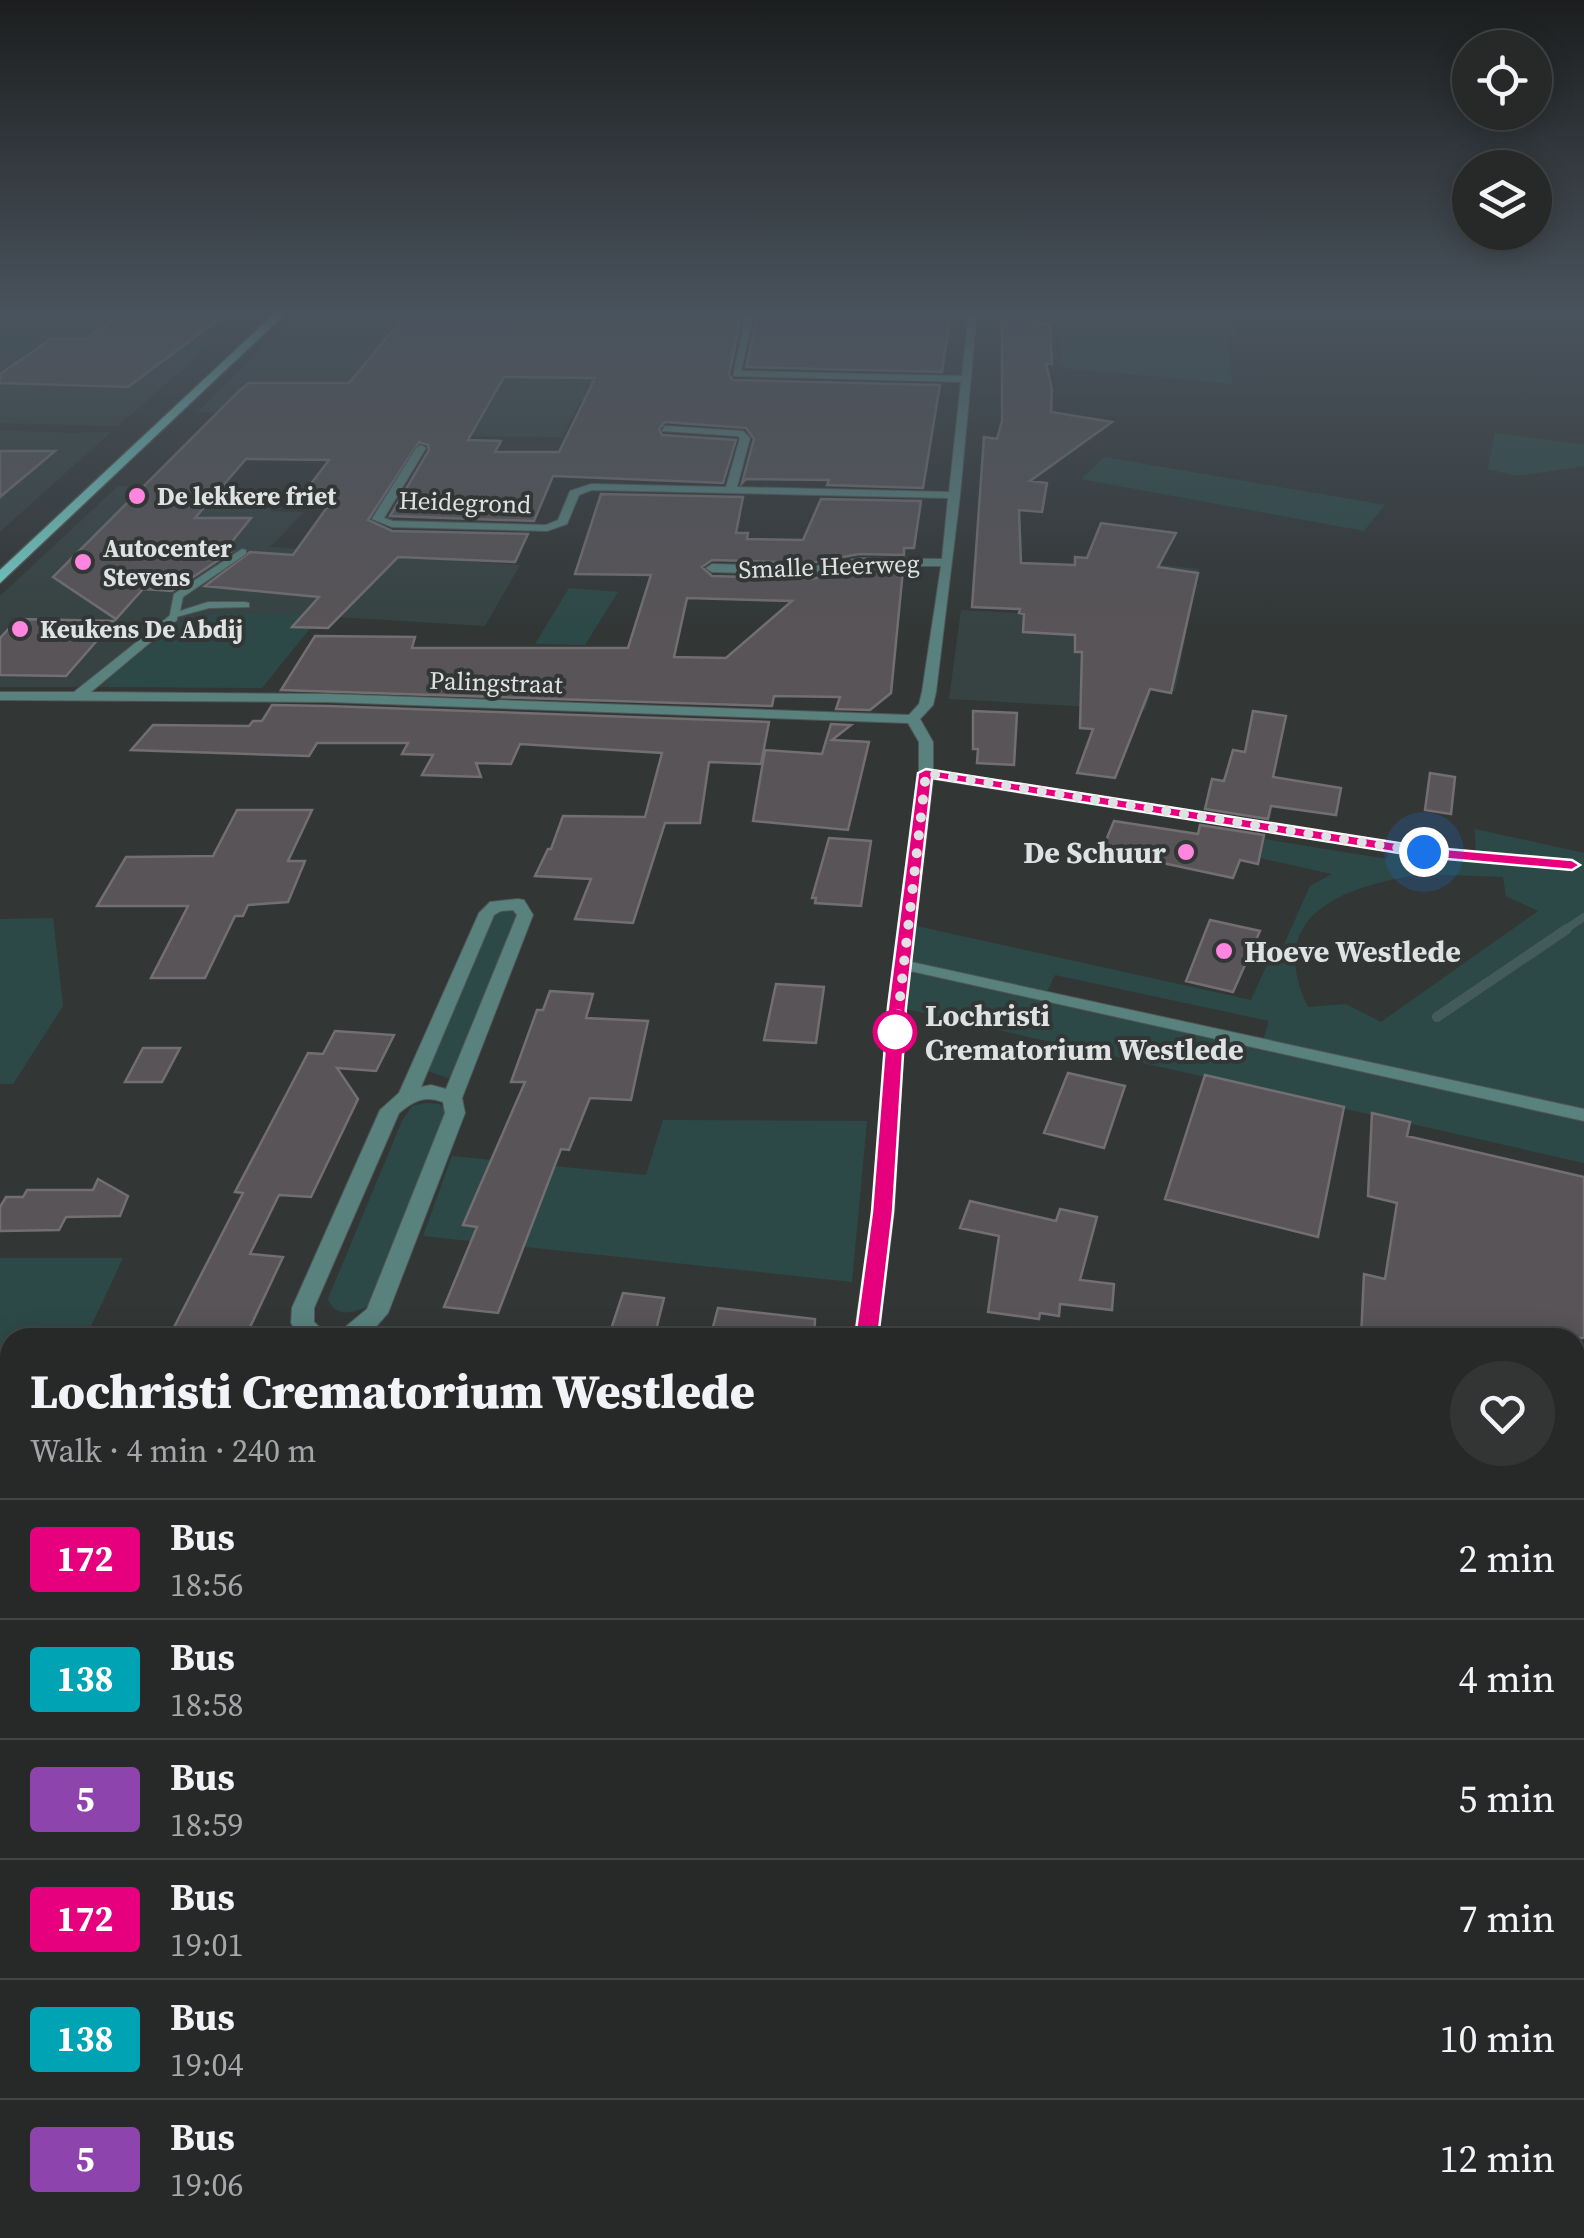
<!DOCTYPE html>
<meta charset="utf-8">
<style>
:root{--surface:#262928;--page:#323534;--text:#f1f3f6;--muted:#a4a6a8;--line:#424545}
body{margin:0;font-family:"Source Serif 4",serif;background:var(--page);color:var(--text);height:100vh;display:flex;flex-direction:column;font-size:38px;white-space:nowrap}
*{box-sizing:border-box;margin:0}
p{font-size:32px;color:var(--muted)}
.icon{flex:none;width:55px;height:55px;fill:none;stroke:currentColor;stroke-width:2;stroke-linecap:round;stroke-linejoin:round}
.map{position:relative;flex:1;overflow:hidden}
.details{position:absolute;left:0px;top:1328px;width:1585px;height:912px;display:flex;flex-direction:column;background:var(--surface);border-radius:30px 30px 0 0;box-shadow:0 5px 25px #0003,0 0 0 2px var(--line)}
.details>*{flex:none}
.badge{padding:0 20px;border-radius:8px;font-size:35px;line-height:65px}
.controls{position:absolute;left:1452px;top:30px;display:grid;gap:20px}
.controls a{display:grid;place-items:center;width:100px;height:100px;border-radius:50%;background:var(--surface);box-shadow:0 5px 25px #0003,0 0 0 2px var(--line);font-size:50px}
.you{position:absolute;width:50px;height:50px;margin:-25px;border:8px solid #fff;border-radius:50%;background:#1a73e8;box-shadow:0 0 0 15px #1a73e833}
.map>.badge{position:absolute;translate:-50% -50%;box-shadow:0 0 0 5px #fff}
.round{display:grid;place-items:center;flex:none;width:105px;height:105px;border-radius:52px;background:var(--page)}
.summary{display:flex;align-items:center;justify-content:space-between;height:170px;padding:0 30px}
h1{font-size:48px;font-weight:800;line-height:75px}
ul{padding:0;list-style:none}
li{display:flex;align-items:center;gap:30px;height:120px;padding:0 30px;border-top:2px solid var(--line)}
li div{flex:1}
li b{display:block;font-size:38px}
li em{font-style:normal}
li .badge{min-width:110px;font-weight:700;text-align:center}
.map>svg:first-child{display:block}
.built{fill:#364342}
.green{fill:#2d4947;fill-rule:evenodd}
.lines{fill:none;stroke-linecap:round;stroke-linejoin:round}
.stream-far1{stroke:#435c5b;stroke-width:8}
.stream{stroke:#435c5b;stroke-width:10}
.building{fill:#585457;stroke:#726e71;stroke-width:2.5;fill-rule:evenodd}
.lane-casing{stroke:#515655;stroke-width:2}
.street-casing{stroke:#515655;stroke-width:2}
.primary-casing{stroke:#515655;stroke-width:3}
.lane{fill:#59827e;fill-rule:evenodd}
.street{fill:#59827e;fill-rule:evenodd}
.primary{fill:#75cdc6;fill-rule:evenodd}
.line{fill:#e6007e;stroke:#fff;stroke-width:2.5}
.walk{stroke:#dfe2e2;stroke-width:10;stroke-dasharray:0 18}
.poi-dot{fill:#ff85df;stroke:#323736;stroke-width:4}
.stop-dot{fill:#fff;stroke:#e6007e;stroke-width:5}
.labels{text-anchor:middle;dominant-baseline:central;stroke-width:8;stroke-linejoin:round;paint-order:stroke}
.far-poi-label{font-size:25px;font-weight:bold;fill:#dfe2e2;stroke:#323736;text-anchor:start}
.far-street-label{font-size:25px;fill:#dfe2e2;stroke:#323736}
.poi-label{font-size:30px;font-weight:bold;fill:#dfe2e2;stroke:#323736;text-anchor:end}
.stop-label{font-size:30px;font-weight:bold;fill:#dfe2e2;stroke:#323736;text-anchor:start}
</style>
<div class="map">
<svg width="1584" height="2238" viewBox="0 0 1584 2238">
<rect width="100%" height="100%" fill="#323736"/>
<path class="built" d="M 299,313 L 536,313 L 626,401 L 580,401 L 563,437 L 285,434 L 287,414 L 197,412 Z
M 0,355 L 193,360 L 118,426 L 0,423 Z
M 0,430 L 70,433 L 111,432 L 0,532 Z
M 118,486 L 287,491 L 270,511 L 304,512 L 270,547 L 520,565 L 485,626 L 320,616 L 108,680 L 109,687 L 0,687 L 0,596 Z
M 1074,555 L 1199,569 L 1175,691 L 1151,690 L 1146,710 L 949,699 L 961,610 L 1072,616 Z
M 0,1677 L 10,1679 L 10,2230 L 333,2230 L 331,2238 L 0,2238 Z"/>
<path class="green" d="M 15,313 L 129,313 L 112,317 L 95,328 L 193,331 L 184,339 L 215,340 L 193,360 L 0,355 L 0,322 Z
M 1074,313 L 1238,322 L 1236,335 L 1229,335 L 1232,384 L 1064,368 L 1054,320 L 1074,321 Z
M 1495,433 L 1584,445 L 1584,466 L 1517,476 L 1488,469 Z
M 1104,457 L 1385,505 L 1364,531 L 1081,479 Z
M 569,588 L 618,592 L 585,645 L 535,644 Z
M 218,613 L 320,616 L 262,688 L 109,687 L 107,680 L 181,621 Z
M 1475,829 L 1584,853 L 1584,1163 L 897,1007 L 907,924 L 1251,1000 L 1271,956 L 1278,958 L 1310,886 L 1332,874 L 1260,858 L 1264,839 L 1387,859 L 1390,846 L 1426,857 L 1476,863 ZM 1424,874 L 1503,877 L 1506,896 L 1538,911 L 1381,1022 L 1346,1004 L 1308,1007 C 1262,913 1347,885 1424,874 ZM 1055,975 L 1269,1021 L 1262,1044 L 1045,996 Z
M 508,906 L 521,913 L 458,1072 L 448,1078 L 428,1071 L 490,918 Z
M 53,918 L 63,1006 L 13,1084 L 0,1084 L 0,919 Z
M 426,1103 L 440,1104 L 449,1114 L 371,1305 C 355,1312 337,1320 328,1299 L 402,1121 L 412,1106 Z
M 663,1120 L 867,1121 L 852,1282 L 423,1236 L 452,1156 L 646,1175 Z
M 0,1258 L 123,1258 L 86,1337 L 10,1338 L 10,1497 L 0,1518 Z"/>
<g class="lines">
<path class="stream-far1" d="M 1563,931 L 1584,917"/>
<path class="stream" d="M 1437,1017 L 1567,929"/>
</g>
<path class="building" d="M 407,313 L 742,313 L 729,375 L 733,380 L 940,385 L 923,488 L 827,485 L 829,480 L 746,479 L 742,483 L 754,439 L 746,428 L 665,422 L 659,429 L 662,435 L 736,440 L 723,483 L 553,476 L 534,521 L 390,516 L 429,450 L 428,445 L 419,442 L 368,520 L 392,531 L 528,534 L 515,562 L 398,557 L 328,628 L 292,627 L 319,597 L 205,586 L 250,552 L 293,555 L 333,499 L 300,498 L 329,460 L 246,459 L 195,518 L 251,518 L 225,550 L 232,551 L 172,591 L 143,589 L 116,619 L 53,577 L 240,390 L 249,383 L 349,383 ZM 504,377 L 595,378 L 559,452 L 495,452 L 501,441 L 468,440 Z
M 758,313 L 950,318 L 942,372 L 746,367 Z
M 1002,313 L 1033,313 L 1038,316 L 1036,323 L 1050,324 L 1052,364 L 1046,363 L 1052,389 L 1051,412 L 1112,422 L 1030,481 L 1047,483 L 1042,512 L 1019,510 L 1021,563 L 1075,565 L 1075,557 L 1087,558 L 1101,523 L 1176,533 L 1158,567 L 1198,573 L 1171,693 L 1150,689 L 1115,778 L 1077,773 L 1093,729 L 1080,728 L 1082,652 L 1075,652 L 1075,635 L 1023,632 L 1024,614 L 1019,613 L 1020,609 L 972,607 L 984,437 L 997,439 L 1002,421 Z
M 114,319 L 218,320 L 128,387 L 0,383 L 0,374 L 51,339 L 86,339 Z
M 0,451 L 55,451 L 0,497 Z
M 601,494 L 743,497 L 736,533 L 748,533 L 747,539 L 803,540 L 821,499 L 921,501 L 914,548 L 904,548 L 904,555 L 859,554 L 811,563 L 712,560 L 702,567 L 712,576 L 811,579 L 860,570 L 903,570 L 891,693 L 870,710 L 836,709 L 840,697 L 774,696 L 772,706 L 281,690 L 315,636 L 415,637 L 412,648 L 628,648 L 651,575 L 575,574 ZM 687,598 L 792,601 L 726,658 L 674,657 Z
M 18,619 L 114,621 L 66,676 L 0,675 L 0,638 Z
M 272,705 L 328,706 L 769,722 L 761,764 L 709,762 L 700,823 L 665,823 L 633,923 L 575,919 L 591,879 L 535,876 L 548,849 L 551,849 L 563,816 L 645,817 L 662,753 L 520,744 L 511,764 L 476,763 L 481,777 L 422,775 L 433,755 L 402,754 L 408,743 L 317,743 L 309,756 L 131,750 L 153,725 L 249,726 L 253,721 L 262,721 Z
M 973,711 L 1017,713 L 1014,765 L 977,763 L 978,749 L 973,749 Z
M 1253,711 L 1286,716 L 1273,777 L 1341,788 L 1336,815 L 1271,806 L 1268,819 L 1205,809 L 1212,779 L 1224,781 L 1233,750 L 1245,752 Z
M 831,724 L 851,725 L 832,740 L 869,742 L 848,830 L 753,821 L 765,750 L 822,754 Z
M 1430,773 L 1455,777 L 1451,814 L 1425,810 Z
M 237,810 L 312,810 L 288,861 L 305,861 L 288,902 L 248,905 L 243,916 L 235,916 L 205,978 L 151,978 L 188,906 L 97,906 L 126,857 L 213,856 Z
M 1114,821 L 1198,834 L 1200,825 L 1264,835 L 1258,864 L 1240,860 L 1233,878 L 1102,850 Z
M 829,838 L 871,841 L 861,906 L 815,903 L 816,898 L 812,898 Z
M 1210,920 L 1260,931 L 1233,992 L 1186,981 Z
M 776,984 L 824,987 L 816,1043 L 764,1040 Z
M 550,991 L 593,994 L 586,1018 L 648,1021 L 631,1100 L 590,1098 L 569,1150 L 561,1149 L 498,1313 L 444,1307 L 477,1227 L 463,1225 L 525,1082 L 511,1082 L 537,1010 L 543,1010 Z
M 335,1031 L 394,1035 L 376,1071 L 337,1068 L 358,1099 L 311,1197 L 279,1195 L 250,1254 L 283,1257 L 245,1338 L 170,1335 L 243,1193 L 235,1192 L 308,1053 L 323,1054 Z
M 143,1048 L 180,1048 L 162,1082 L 125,1082 Z
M 1068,1073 L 1125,1086 L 1104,1148 L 1044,1133 Z
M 1205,1075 L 1344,1107 L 1318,1237 L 1165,1199 Z
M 1372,1113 L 1410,1122 L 1407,1136 L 1584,1177 L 1584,1338 L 1361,1338 L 1364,1274 L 1385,1279 L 1397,1203 L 1368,1196 Z
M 98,1179 L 128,1196 L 120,1216 L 66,1217 L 59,1230 L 0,1231 L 0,1207 L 6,1197 L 23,1197 L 27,1190 L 93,1190 Z
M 970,1201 L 1056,1221 L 1060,1209 L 1097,1217 L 1080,1280 L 1114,1284 L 1112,1310 L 1060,1304 L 1059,1316 L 1040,1313 L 1039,1319 L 988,1312 L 999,1236 L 960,1228 Z
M 623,1293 L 664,1298 L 654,1338 L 608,1338 Z
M 718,1308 L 815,1319 L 814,1338 L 710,1338 Z"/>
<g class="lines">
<g class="lane-casing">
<path id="lane" d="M 242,549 L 246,550 L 246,554 L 183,597 L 180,611 L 208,602 L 245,602 L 249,603 L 249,607 L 209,608 L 169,619 L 174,594 Z
M 902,960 L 1584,1109 L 1584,1121 L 897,968 L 894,965 Z"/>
</g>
<g class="street-casing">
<path id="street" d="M 746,313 L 754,313 L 741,371 L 962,376 L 969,313 L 977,313 L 960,495 L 936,692 L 933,705 L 920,719 L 933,742 L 933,770 L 1425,847 L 1572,860 L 1580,865 L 1572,870 L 1425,857 L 933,779 L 906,1007 L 894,1212 L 878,1338 L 854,1338 L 872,1212 L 888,1007 L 919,773 L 919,742 L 908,723 L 328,702 L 0,700 L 0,692 L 74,692 L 173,613 L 177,614 L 177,620 L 91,692 L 328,694 L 909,715 L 919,704 L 922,692 L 941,566 L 860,566 L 811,575 L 712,572 L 706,568 L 712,564 L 811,567 L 860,558 L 942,559 L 948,498 L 592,490 L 579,495 L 567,524 L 547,531 L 392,527 L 372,519 L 416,448 L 421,445 L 426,448 L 384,518 L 393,521 L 546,525 L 558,520 L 570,491 L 591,484 L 726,487 L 740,438 L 737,436 L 662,431 L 665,426 L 743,431 L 750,438 L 737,487 L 949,492 L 961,382 L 733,376 Z
M 518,899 L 524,900 L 533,915 L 462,1098 L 465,1113 L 388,1313 L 366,1338 L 332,1338 L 367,1309 L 445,1113 L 443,1102 C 424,1095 414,1101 399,1113 L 314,1308 L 314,1322 L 331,1338 L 301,1338 L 291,1323 L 292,1308 L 380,1110 L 399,1093 L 479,913 L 490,902 ZM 513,910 L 517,915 L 446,1089 L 431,1085 L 421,1087 L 494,915 L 501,911 Z
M 718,2230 L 754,2230 L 752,2238 L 716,2238 Z"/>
</g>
<g class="primary-casing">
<path id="primary" d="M 275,313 L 286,313 L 0,583 L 0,570 Z"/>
</g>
<use href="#lane" class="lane"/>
<use href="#street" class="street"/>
<use href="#primary" class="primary"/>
</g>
<linearGradient id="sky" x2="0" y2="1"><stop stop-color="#1c1e1e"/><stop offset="0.5" stop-color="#49535d"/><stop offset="1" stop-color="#49535d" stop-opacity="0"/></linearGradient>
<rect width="1584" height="627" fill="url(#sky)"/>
<path class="line" d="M 926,769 L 1424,847 L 1572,860 L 1580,865 L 1572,870 L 1424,857 L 932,778 L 906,1007 L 893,1212 L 878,1338 L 866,1346 L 855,1338 L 872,1212 L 888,1007 L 918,773 Z"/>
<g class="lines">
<path class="walk" d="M 895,1032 L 895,1041 L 926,773 L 1424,852"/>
</g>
<g class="poi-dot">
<circle cx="137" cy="496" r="10"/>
<circle cx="83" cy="562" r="10"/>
<circle cx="20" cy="629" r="10"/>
<circle cx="1186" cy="852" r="10"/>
<circle cx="1224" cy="951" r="10"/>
</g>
<circle class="stop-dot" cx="895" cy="1032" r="20"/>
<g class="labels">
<g class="far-poi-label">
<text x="157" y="496">De lekkere friet</text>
<text x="103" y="548">Autocenter<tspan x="103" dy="29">Stevens</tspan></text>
<text x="40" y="629">Keukens De Abdij</text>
</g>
<g class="far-street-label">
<text transform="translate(465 502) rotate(2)">Heidegrond</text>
<text transform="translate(829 566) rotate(-2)">Smalle Heerweg</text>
<text transform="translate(496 682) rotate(2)">Palingstraat</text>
</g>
<g class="poi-label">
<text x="1166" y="852">De Schuur</text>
<text x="1244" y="951" text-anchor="start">Hoeve Westlede</text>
</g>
<g class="stop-label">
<text x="925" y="1015">Lochristi<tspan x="925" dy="34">Crematorium Westlede</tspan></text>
</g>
</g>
</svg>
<div class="controls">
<a><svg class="icon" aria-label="locate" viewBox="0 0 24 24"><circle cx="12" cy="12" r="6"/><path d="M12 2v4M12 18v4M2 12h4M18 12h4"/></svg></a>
<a><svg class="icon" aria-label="layers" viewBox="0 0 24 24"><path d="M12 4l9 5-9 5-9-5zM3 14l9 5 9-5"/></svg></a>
</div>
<div class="you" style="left:1424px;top:852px"></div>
<section class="details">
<div class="summary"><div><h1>Lochristi Crematorium Westlede</h1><p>Walk · 4 min · 240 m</p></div><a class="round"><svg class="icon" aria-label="heart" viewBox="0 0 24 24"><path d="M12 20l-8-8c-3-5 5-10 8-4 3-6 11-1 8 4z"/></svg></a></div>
<ul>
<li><span class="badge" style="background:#e6007e;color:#fff">172</span><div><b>Bus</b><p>18:56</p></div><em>2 min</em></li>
<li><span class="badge" style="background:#00a3b4;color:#fff">138</span><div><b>Bus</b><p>18:58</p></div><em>4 min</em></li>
<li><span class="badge" style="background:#8e44ad;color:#fff">5</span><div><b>Bus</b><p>18:59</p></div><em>5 min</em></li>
<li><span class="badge" style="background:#e6007e;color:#fff">172</span><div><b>Bus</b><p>19:01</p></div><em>7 min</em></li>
<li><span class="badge" style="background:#00a3b4;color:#fff">138</span><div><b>Bus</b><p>19:04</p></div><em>10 min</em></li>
<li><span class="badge" style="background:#8e44ad;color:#fff">5</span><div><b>Bus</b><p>19:06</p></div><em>12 min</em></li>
</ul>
</section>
</div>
